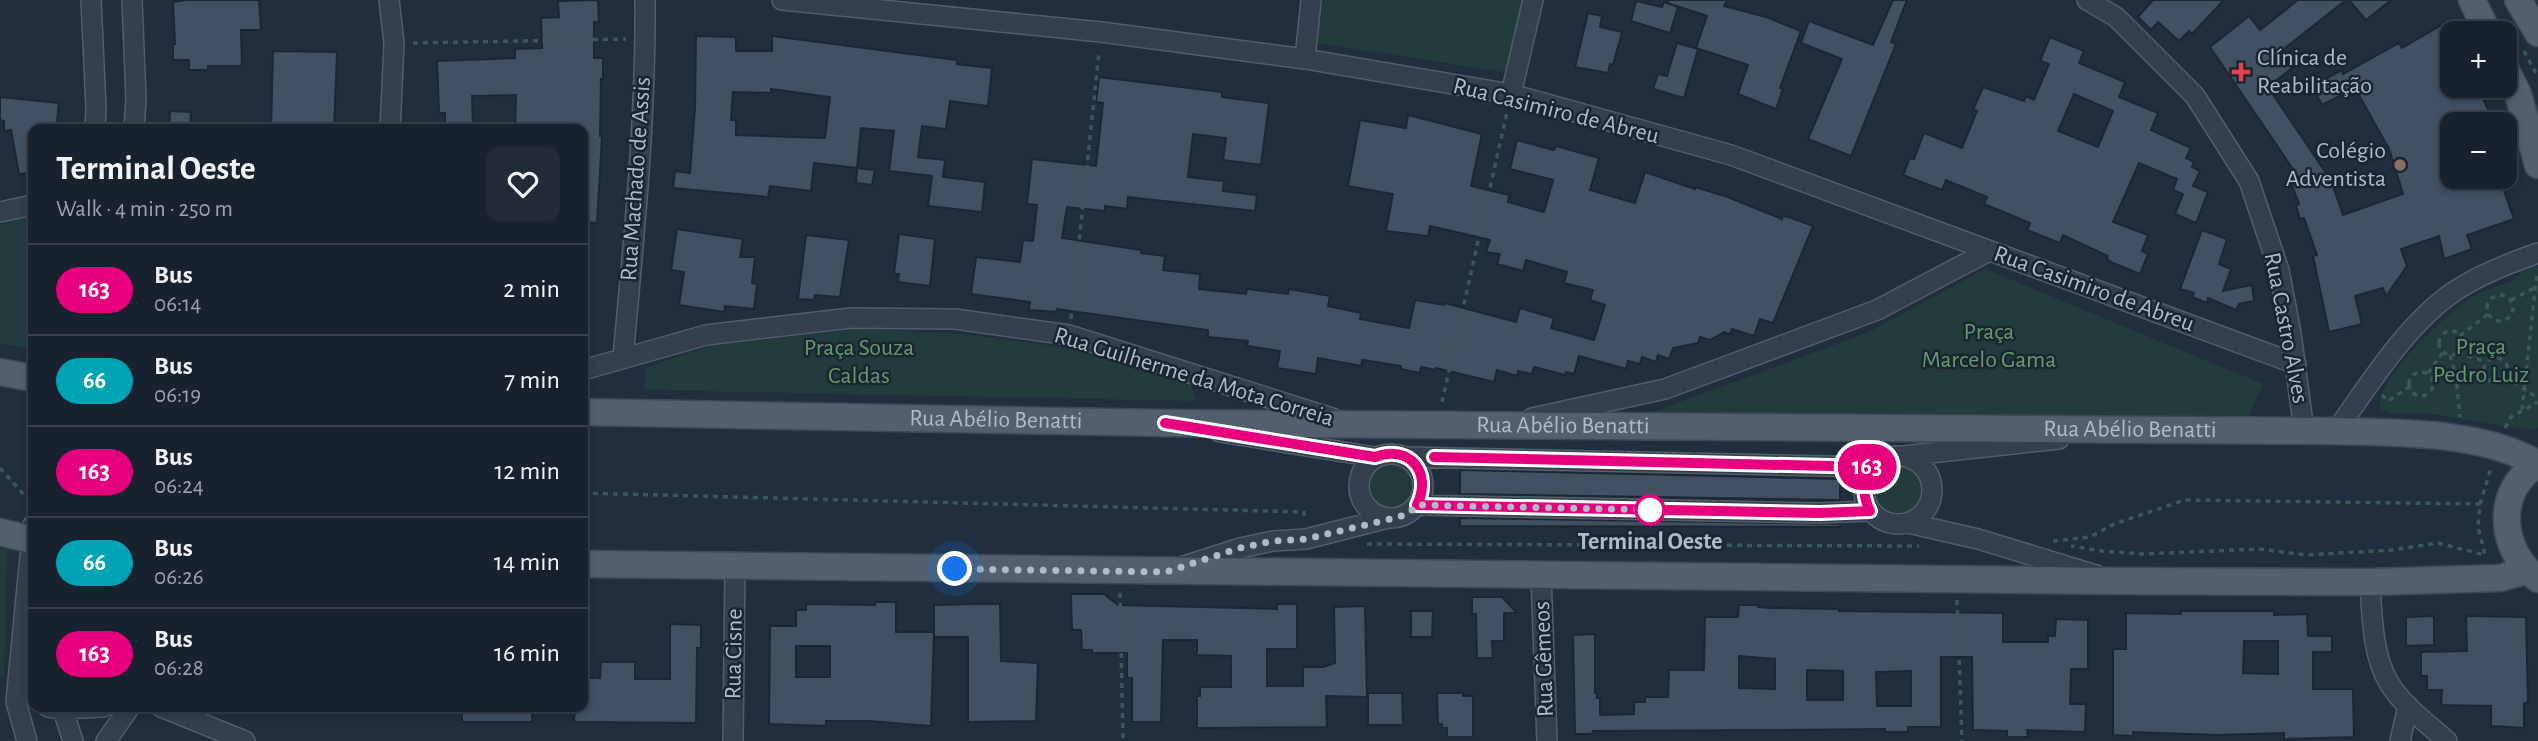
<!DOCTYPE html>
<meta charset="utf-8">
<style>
:root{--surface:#18222e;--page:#212a36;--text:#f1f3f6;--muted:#9fa4aa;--line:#363f4a}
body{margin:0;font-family:"Alegreya Sans",sans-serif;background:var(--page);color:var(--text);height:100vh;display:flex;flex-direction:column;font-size:26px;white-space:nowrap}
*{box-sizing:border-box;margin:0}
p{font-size:23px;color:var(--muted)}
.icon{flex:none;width:38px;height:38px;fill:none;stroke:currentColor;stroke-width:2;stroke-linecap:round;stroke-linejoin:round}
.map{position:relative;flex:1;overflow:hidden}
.side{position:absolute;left:28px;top:124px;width:560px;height:588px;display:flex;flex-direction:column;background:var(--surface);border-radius:14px;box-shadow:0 4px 10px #0003,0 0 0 2px var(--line)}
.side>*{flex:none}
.badge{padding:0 14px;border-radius:23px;font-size:24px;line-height:46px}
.tools{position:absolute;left:2440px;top:21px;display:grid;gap:14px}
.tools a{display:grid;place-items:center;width:77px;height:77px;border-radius:14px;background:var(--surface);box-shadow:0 4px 10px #0003,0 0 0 2px var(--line);font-size:35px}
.you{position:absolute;width:35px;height:35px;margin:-18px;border:5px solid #fff;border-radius:50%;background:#1a73e8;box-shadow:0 0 0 10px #1a73e833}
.map>.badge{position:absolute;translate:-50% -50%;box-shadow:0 0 0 4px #fff}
.round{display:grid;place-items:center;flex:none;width:74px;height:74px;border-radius:14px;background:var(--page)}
.overview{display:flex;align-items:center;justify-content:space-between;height:119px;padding:0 28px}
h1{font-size:33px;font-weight:700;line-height:52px}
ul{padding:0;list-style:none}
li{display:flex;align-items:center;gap:21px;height:91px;padding:0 28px;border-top:2px solid var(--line)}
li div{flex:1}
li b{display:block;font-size:26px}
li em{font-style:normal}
li .badge{min-width:77px;font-weight:700;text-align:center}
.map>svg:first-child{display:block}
.green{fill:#223c3e}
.building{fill:#415162;stroke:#1c2734;stroke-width:2;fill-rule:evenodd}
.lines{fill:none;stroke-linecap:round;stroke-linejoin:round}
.minor-casing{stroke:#535e6b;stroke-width:22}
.major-casing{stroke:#3e4956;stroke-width:29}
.path{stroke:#3d5858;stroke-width:3.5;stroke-dasharray:5 5;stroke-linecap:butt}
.minor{stroke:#34404d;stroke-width:19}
.major{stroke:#525f6d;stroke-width:26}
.line-casing{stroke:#fff;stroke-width:16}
.line{stroke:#e6007e;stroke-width:10}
.walk{stroke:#b0bbc9;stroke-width:7;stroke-dasharray:0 12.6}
.health-dot{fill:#e0444e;stroke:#1a2532;stroke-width:2.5}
.education-dot{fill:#8d6e63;stroke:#1a2532;stroke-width:2.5}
.stop-dot{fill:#fff;stroke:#e6007e;stroke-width:3.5}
.labels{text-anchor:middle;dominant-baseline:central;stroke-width:5;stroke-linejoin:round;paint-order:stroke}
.poi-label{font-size:24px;fill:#b0bbc9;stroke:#1a2532;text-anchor:start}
.street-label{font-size:24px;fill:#b0bbc9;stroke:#1a2532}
.park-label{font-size:24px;fill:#649c6e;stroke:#1a2532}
.stop-label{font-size:24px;font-weight:bold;fill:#b0bbc9;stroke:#1a2532}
</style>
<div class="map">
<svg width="2538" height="741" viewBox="0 0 2538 741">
<rect width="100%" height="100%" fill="#202e3d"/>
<path class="green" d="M 1321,0 L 1527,0 L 1510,73 L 1317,43 Z
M 33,216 L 33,350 L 0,343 L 0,225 Z
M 2529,266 L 2538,266 L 2538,428 L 2531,430 L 2430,414 L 2392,414 L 2380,409 C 2374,379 2448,313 2472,297 C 2482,290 2511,283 2517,278 C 2520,275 2521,271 2523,268 Z
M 1985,269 L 2263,384 L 2249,416 L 1645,415 L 1867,333 Z
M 857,329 L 963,334 L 1070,348 L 1191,386 L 1197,401 L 644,390 L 645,368 L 710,346 Z
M1366 487a25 25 0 1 1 50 0a25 25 0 1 1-50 0Z
M 1910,467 L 1918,475 L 1924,495 L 1915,510 L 1893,514 L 1877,507 L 1872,496 L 1872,485 L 1883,469 Z
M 0,548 L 7,549 L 4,677 L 0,676 Z"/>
<path class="building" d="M 187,0 L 259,0 L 261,30 L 241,30 L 242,66 L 208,66 L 208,70 L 189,70 L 189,60 L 173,60 L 173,44 L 175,44 L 173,2 Z
M 598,0 L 599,22 L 594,22 L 594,58 L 603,58 L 603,79 L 601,79 L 600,136 L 602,136 L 597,223 L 583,222 L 583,130 L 515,130 L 516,95 L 472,96 L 473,130 L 445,130 L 445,113 L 439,113 L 437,61 L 515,58 L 515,49 L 542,48 L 541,18 L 559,17 L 558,1 Z
M 1668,0 L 1727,0 L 1724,6 L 1766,17 L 1801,31 L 1780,88 L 1783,89 L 1776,109 L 1738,94 L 1748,65 L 1696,48 L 1707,16 L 1667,3 Z
M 1893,0 L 1907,0 L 1891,42 L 1896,44 L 1851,156 L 1808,139 L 1842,59 L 1801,43 L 1809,21 L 1873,45 Z
M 2153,0 L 2224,0 L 2192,34 L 2189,31 L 2179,41 L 2158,22 L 2151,30 L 2138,17 Z
M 2298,0 L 2346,0 L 2280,52 L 2292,68 L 2268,87 L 2326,173 L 2328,172 L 2343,215 L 2403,194 L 2389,149 L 2355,88 L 2322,105 L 2312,86 L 2342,70 L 2343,74 L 2399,43 L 2402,48 L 2447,22 L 2452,33 L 2452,86 L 2477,86 L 2492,118 L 2480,121 L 2481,124 L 2445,124 L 2452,137 L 2452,177 L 2499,177 L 2514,219 L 2467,235 L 2472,249 L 2444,259 L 2439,236 L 2401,249 L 2407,266 L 2386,296 L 2383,288 L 2355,296 L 2362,324 L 2329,332 L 2313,256 L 2317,255 L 2304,218 L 2300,219 L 2296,206 L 2299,204 L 2292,185 L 2301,181 L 2210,47 L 2249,16 L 2260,30 Z
M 2349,0 L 2391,0 L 2366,20 Z
M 1636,1 L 1662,7 L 1664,2 L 1678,7 L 1670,33 L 1631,21 Z
M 1588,13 L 1602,16 L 1600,27 L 1622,32 L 1613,65 L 1610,64 L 1608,73 L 1575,67 Z
M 696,36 L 736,37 L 736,51 L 772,51 L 772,36 L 941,58 L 957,60 L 957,64 L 992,68 L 988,106 L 950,101 L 946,129 L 922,126 L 918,157 L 945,160 L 943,177 L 985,182 L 982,212 L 928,206 L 932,176 L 889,171 L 894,131 L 861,128 L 857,168 L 814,163 L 811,191 L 770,186 L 768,197 L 673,188 L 675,171 L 690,173 L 695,108 ZM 771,89 L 830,97 L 825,138 L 736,135 L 736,120 L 731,120 L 733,92 L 771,93 Z
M 2050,37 L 2084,51 L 2079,63 L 2125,82 L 2119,97 L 2158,113 L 2151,130 L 2191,148 L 2186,158 L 2194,162 L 2192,167 L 2200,171 L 2193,186 L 2208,192 L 2196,223 L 2175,214 L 2183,194 L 2173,190 L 2177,179 L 2139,163 L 2113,222 L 2148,235 L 2142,251 L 2148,254 L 2140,274 L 2113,263 L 2107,259 L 2108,256 L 2063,235 L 2060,243 L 2027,230 L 2030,223 L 1984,204 L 1987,197 L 1946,180 L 1942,190 L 1903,175 L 1910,158 L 1914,159 L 1924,133 L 1962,148 L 1977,111 L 1973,110 L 1983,87 L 2024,101 L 2026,96 L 2034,100 L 2049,64 L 2040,61 ZM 2074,94 L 2113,111 L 2098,147 L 2058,131 Z
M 1677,43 L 1698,49 L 1684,98 L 1653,89 L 1658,74 L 1667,76 Z
M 273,51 L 337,52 L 334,130 L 271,130 Z
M 1099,77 L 1222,92 L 1222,97 L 1269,103 L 1261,165 L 1223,160 L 1226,138 L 1193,134 L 1188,177 L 1224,181 L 1223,191 L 1257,195 L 1255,211 L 1128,197 L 1127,209 L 1105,206 L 1105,211 L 1067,207 L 1062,238 L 1141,250 L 1141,253 L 1165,256 L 1163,270 L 1200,274 L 1199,289 L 1246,294 L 1247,289 L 1288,294 L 1289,289 L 1330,296 L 1328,306 L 1361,313 L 1360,319 L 1409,328 L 1415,300 L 1444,305 L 1445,303 L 1516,322 L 1520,308 L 1554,318 L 1551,328 L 1594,340 L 1605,305 L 1590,300 L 1593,290 L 1564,283 L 1567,272 L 1526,260 L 1523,271 L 1497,264 L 1500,254 L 1486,252 L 1490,240 L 1430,226 L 1428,236 L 1386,231 L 1393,194 L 1348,186 L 1360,120 L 1406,128 L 1408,115 L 1482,134 L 1471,186 L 1509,195 L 1508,202 L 1544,212 L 1553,180 L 1510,169 L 1517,140 L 1554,150 L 1556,146 L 1599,158 L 1590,190 L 1635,203 L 1645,172 L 1695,189 L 1695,187 L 1725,196 L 1782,219 L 1782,216 L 1789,217 L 1813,226 L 1773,323 L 1760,319 L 1754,336 L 1732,329 L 1730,334 L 1724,332 L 1710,340 L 1700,337 L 1698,343 L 1673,348 L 1669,359 L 1658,355 L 1656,362 L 1642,357 L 1640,364 L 1628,361 L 1626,369 L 1579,356 L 1574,374 L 1566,372 L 1565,375 L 1534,367 L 1532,374 L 1518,371 L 1517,376 L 1497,370 L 1494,382 L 1436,368 L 1436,370 L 1421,367 L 1420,373 L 1401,369 L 1401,366 L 1362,360 L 1361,366 L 1318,358 L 1316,374 L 1277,368 L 1280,351 L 1247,346 L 1248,341 L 1208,337 L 1208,330 L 1057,309 L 1056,312 L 1029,310 L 1030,302 L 971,294 L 976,257 L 1020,262 L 1023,240 L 1033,241 L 1037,205 L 1027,204 L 1032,159 L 1096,166 L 1103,103 L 1096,102 Z
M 0,97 L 59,103 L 56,130 L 33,130 L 33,173 L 19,174 L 11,130 L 4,131 L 4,121 L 0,120 Z
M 170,111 L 191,112 L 190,130 L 169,130 Z
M 857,168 L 875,170 L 872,185 L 856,183 Z
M 677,229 L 743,239 L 740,257 L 755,257 L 752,283 L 757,284 L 754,309 L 725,306 L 724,312 L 679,305 L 684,272 L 671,270 Z
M 2202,230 L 2227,239 L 2219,264 L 2231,269 L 2223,291 L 2252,285 L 2254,301 L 2239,304 L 2236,310 L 2208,298 L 2207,303 L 2192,297 L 2194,293 L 2180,289 Z
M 899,234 L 935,239 L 930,286 L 898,282 L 899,274 L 894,274 Z
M 806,235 L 849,240 L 840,297 L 815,295 L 814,300 L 798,299 Z
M 1460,470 L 1840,479 L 1840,500 L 1460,494 Z
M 1460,518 L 1840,524 L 1840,527 L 1460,526 Z
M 1071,594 L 1104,594 L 1118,605 L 1277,609 L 1277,604 L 1297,604 L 1297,649 L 1267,649 L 1267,686 L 1303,686 L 1303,667 L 1323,667 L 1335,663 L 1334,607 L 1365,606 L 1367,697 L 1326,696 L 1327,727 L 1197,728 L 1197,696 L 1200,696 L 1200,687 L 1231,687 L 1231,656 L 1197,655 L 1197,640 L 1163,640 L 1161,722 L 1132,722 L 1132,678 L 1127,678 L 1127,653 L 1092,653 L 1092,650 L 1082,650 L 1081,630 L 1072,630 Z
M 1472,597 L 1502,597 L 1517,613 L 1504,613 L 1504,641 L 1492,641 L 1493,658 L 1477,658 L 1476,614 L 1472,614 Z
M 876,602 L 896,602 L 896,632 L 934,632 L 931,726 L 868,721 L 826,721 L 826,726 L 769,724 L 770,626 L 796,626 L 796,610 L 806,610 L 806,604 L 875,605 ZM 796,646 L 830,646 L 830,677 L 796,677 Z
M 977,604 L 1000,604 L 1001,661 L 1038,663 L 1036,721 L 968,722 L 968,637 L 934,637 L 934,605 Z
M 1739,605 L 1758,605 L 1758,607 L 1771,608 L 1839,609 L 1839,611 L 2003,613 L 2003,642 L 2048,642 L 2048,636 L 2055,636 L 2056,619 L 2088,620 L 2088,669 L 2071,669 L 2070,704 L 2086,704 L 2085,732 L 2027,730 L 2028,737 L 2007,737 L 2007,731 L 1973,730 L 1972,657 L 1941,657 L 1941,727 L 1908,727 L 1908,732 L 1885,732 L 1885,729 L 1786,730 L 1593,731 L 1592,734 L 1575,734 L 1573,635 L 1595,634 L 1595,693 L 1597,693 L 1597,698 L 1600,698 L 1600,715 L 1634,714 L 1634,702 L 1645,702 L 1645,697 L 1668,697 L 1669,670 L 1704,670 L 1705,617 L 1738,617 ZM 1739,656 L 1775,659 L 1775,689 L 1739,688 ZM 1807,670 L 1843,671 L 1843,700 L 1807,700 ZM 1911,671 L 1911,706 L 1877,706 L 1876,672 Z
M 1411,611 L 1433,611 L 1432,637 L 1411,637 Z
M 2181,611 L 2274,611 L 2274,615 L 2307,614 L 2308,636 L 2332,636 L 2332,652 L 2313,652 L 2313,689 L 2353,689 L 2354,737 L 2284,739 L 2284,733 L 2217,735 L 2133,732 L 2133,736 L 2113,735 L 2113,649 L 2126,649 L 2126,613 L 2181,614 ZM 2244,641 L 2278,641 L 2278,674 L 2243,673 Z
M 2434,616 L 2434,645 L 2406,646 L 2406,617 Z
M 2466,616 L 2526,617 L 2528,703 L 2524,703 L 2524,728 L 2491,726 L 2491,706 L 2441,705 L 2442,690 L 2427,690 L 2427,676 L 2421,676 L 2421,652 L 2467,651 Z
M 670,624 L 701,625 L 701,648 L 697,648 L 696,723 L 574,722 L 575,707 L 583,707 L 585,678 L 600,678 L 601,662 L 635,662 L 635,679 L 670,679 Z
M 1368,693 L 1402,693 L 1403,725 L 1368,725 Z
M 1437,693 L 1463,693 L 1463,696 L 1473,696 L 1473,737 L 1447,737 L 1447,728 L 1442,728 L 1442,724 L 1438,724 Z
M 462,707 L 532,707 L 532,722 L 462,722 Z"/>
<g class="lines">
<g class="minor-casing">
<path id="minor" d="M 91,0 L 96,108 L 95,130
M 132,0 L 136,99 L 134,130
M 389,0 L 394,43 L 390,130
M 782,0 L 1101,32 L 1305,59 L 1511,94 L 1731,155 L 2296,364
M 2087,0 L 2116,17 L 2195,96 L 2249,181 L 2279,270 L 2291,333 L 2304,431
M 1305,59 L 1311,0
M 1511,94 L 1533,0
M 0,212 L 33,205
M 623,357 C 634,239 646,119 645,0
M 583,370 L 706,335 L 851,318 L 955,319 L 1069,335 L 1332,418
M 1532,418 L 1665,389 L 1877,310 L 1989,251
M 2336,431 C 2369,385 2407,323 2455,291 C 2477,276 2512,262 2538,253
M 1220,432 L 1375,457
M1359 486a32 32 0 1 1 64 0a32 32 0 1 1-64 0Z
M1864 490a34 34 0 1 1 68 0a34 34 0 1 1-68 0Z
M 1903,456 L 2059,439
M 1406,457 L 1872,467
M 1417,505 L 1820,513 L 1870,511
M 1908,523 L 1978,539 L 2096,575
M 1184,566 L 1240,548 L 1273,541 L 1306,539 L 1388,518
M 1541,576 L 1547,741
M 2370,582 C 2372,614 2372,655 2389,683 C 2403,706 2427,723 2447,741
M 48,707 L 62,709 L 103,707
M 62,707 L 73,741
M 161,707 L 245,741
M 27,741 L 16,702 L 33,525
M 106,741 L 130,707
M 733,741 L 735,568
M 2400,741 L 2408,706"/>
</g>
<g class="major-casing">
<g id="major">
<path d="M 2472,0 L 2488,33"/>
<path d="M 2518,0 L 2538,33"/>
<path d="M 2504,66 L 2518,94 L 2538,165"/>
<path d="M 0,372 L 33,378"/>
<path id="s1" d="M 583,412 L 1165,423 L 2336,431 C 2400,433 2482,431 2538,464"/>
<path d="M 2538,464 C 2493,490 2500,552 2538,579"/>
<path d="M 0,532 L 33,540"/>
<path d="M 583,564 L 2117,581 L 2370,582 L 2500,578 L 2526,571"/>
</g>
</g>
<path class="path" d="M 413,43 L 626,39
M 2524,51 L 2538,77
M2487 308a13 13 0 1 1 26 0a13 13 0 1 1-26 0Z
M 2511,300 L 2536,287
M 1071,319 L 1099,52
M2439 343a12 12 0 1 1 24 0a12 12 0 1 1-24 0Z
M 2460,336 L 2488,314
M 2458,353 L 2487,362
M 2450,355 L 2456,376 L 2460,417
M2484 370a12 12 0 1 1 24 0a12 12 0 1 1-24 0Z
M2409 384a12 12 0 1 1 24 0a12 12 0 1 1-24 0Z
M 2428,373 L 2443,352
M 2505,377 L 2538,398
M 2382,395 L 2388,401 L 2409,387
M 1442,402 L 1507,112
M 2522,410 L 2537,272
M 2505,428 L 2511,417 L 2538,402
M 0,468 L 24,495 L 33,499
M 583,493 L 1304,512 L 1305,520
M 2480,504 L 2491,468
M 2053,541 L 2090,537 L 2114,524 L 2185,500 L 2480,504 L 2478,527 L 2485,555 L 2438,543 L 2392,550 L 2306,555 L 2259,549 L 2143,554 L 2102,551 L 2071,546
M 1367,544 L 1919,546
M 1120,593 L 1123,741
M 1957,600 L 1962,741"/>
<use href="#minor" class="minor"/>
<use href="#major" class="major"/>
</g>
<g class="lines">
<g class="line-casing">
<path id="line" d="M 1165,423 L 1375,457 C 1409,444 1433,472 1417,505 L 1820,513 L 1870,511 C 1862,495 1863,483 1872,467 L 1434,457"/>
</g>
<use href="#line" class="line"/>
<path class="walk" d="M 955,569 L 1166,572 L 1240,548 L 1273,541 L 1306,539 L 1399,517 L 1409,513 L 1417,505 L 1659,510 L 1650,510"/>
</g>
<path class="health-dot" d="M2237.5 61.5h7v7h7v7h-7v7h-7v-7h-7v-7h7z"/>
<circle class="education-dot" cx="2400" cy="165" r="7"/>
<circle class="stop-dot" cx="1650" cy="510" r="14"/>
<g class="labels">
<g class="poi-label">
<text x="2257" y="58">Clínica de<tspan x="2257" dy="28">Reabilitação</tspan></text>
<text x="2386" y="151" text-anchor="end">Colégio<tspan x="2386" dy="28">Adventista</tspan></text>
</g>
<g class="street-label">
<text transform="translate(1556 111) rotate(14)">Rua Casimiro de Abreu</text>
<text transform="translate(636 179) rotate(-86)">Rua Machado de Assis</text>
<text transform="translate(2094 289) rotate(20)">Rua Casimiro de Abreu</text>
<text transform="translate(2286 328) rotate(79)">Rua Castro Alves</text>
<text transform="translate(1194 377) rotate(17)">Rua Guilherme da Mota Correia</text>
<text stroke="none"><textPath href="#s1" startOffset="413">Rua Abélio Benatti</textPath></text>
<text stroke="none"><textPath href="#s1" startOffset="980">Rua Abélio Benatti</textPath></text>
<text stroke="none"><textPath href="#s1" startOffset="1547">Rua Abélio Benatti</textPath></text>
<text transform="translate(734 654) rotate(-89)">Rua Cisne</text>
<text transform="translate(1544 659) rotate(-92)">Rua Gêmeos</text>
</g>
<g class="park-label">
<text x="1989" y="332">Praça<tspan x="1989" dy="28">Marcelo Gama</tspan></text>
<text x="2481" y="347">Praça<tspan x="2481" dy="28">Pedro Luiz</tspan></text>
<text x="859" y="348">Praça Souza<tspan x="859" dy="28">Caldas</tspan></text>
</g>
<g class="stop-label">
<text x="1650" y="542">Terminal Oeste</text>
</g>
</g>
</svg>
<div class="tools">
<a>+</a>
<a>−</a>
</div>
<div class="you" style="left:955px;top:569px"></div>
<b class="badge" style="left:1867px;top:467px;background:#e6007e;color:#fff">163</b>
<section class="side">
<div class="overview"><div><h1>Terminal Oeste</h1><p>Walk · 4 min · 250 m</p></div><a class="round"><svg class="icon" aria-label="heart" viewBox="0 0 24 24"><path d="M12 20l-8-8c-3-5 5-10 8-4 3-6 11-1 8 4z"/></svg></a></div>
<ul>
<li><span class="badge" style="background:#e6007e;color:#fff">163</span><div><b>Bus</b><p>06:14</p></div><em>2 min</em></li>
<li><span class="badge" style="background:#00a3b4;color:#fff">66</span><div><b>Bus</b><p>06:19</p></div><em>7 min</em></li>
<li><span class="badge" style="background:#e6007e;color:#fff">163</span><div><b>Bus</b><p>06:24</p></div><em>12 min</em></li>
<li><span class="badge" style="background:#00a3b4;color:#fff">66</span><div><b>Bus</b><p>06:26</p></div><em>14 min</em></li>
<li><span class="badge" style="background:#e6007e;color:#fff">163</span><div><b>Bus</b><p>06:28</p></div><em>16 min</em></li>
</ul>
</section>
</div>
